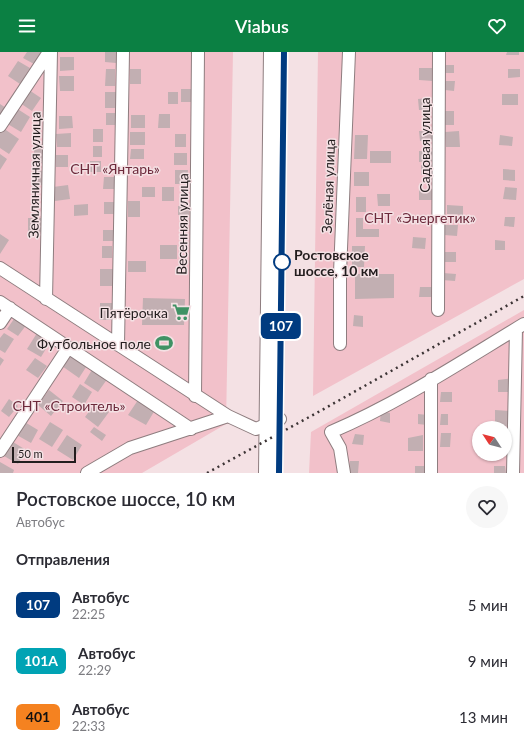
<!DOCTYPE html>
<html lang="ru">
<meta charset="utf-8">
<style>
:root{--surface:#fff;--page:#f7f7f7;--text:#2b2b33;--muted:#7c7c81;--accent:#0b8043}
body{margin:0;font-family:Lato,sans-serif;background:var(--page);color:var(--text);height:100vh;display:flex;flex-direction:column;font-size:15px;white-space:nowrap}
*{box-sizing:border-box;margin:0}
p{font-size:13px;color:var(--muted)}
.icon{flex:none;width:22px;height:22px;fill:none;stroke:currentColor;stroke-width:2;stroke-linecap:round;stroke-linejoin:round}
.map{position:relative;height:421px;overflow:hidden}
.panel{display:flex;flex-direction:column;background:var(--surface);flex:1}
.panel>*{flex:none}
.badge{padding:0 8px;border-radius:6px;font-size:14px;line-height:26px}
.needle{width:26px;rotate:306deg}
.fabs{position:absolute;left:472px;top:369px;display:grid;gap:8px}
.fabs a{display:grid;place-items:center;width:40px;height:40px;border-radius:50%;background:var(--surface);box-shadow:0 1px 3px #0004;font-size:20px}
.scale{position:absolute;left:12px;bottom:10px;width:64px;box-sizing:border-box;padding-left:4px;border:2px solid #231d1e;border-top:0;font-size:11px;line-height:14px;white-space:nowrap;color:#231d1e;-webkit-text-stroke:3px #f4e1e4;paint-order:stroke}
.map>.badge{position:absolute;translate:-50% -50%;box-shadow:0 0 0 2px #fff}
h2{padding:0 16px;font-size:15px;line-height:36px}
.round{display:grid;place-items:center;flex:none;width:42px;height:42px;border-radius:21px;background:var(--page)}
.summary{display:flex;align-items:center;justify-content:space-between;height:68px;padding:0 16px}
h1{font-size:19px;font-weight:600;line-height:30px}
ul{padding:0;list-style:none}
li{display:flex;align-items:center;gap:12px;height:56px;padding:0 16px}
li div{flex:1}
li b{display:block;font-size:15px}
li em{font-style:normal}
li .badge{min-width:44px;font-weight:700;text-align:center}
header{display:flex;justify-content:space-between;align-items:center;height:52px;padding:0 16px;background:var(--accent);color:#fff;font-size:18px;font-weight:600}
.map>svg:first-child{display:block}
.green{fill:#f2c1ca;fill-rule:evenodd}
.building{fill:#c2afb2}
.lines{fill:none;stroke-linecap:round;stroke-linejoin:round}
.minor-casing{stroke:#8e7d7f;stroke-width:14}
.highway-casing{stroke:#8e7d7f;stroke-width:20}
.minor{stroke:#fff;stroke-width:12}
.highway{stroke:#fff;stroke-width:18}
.rail{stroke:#3c3435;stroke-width:2.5;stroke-dasharray:2 4;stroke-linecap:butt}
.line-casing{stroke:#fff;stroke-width:9}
.line{stroke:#003b80;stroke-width:6}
.stop-dot{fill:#fff;stroke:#003b80;stroke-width:2}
.labels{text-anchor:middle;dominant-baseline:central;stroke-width:3;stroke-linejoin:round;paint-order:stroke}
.street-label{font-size:14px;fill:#231d1e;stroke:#f4e1e4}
.park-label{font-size:14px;fill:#6c293b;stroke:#f4e1e4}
.stop-label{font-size:14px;font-weight:bold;fill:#231d1e;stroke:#f4e1e4;text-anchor:start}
.poi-label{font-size:14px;fill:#231d1e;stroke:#f4e1e4;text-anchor:end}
</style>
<header><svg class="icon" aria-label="menu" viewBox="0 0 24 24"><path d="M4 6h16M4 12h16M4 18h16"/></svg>Viabus<svg class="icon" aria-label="heart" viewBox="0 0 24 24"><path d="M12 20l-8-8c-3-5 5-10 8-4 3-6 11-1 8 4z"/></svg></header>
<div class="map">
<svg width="524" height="421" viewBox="0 0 524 421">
<rect width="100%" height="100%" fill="#f4e1e4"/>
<path class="green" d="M 0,0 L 233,0 L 226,372 L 142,421 L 0,421 Z
M 318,0 L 524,0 L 524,227 L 313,344 Z
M 524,258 L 524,421 L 309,421 L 311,380 ZM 479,376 L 505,376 L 505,402 L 479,402 Z"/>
<path class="building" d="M 27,0 L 42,0 L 34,12 L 23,6 Z
M 105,0 L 116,0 L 116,11 L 105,10 Z
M 507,0 L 519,0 L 519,3 L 506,3 Z
M 60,5 L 74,5 L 74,18 L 60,19 Z
M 18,9 L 30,16 L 20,32 L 8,24 Z
M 444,13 L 454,13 L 454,21 L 444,21 Z
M 419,16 L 434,16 L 433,29 L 419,28 Z
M 106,17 L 115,17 L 115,34 L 105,34 Z
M 130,17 L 141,17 L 141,32 L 130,32 Z
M 508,17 L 520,17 L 520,25 L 508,26 Z
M 59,24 L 74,24 L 74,39 L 60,39 Z
M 445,29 L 455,29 L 454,39 L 445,38 Z
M 181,37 L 192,37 L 192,50 L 181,50 Z
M 29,38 L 41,46 L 32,59 L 20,51 Z
M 105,40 L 116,40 L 116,56 L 105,56 Z
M 168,40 L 178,40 L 178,52 L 168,52 Z
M 502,42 L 518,42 L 518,53 L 502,53 Z
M 428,46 L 429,58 L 419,58 L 418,47 Z
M 0,52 L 6,56 L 0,66 Z
M 16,56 L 30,65 L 21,80 L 6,71 Z
M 445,59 L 454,59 L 454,73 L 445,73 Z
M 106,61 L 115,61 L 115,73 L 106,73 Z
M 159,62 L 170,62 L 170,76 L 158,76 Z
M 131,63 L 145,63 L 145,76 L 131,76 Z
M 59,64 L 72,64 L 73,76 L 59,77 Z
M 3,76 L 19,87 L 9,102 L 0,96 L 0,81 Z
M 93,77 L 103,77 L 103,90 L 93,90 Z
M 419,79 L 433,79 L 433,89 L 420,89 Z
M 459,79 L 460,95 L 446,95 L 445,80 Z
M 130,80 L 145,80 L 145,93 L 130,93 Z
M 71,81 L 71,95 L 57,95 L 56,82 Z
M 175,82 L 186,82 L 186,95 L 175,95 Z
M 355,83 L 368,83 L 367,107 L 354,107 Z
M 500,83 L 513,85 L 512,94 L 499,93 Z
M 34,92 L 45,92 L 44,111 L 34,111 Z
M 93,94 L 102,94 L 102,105 L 93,105 Z
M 131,97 L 144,97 L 144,107 L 130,107 Z
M 370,99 L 391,99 L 391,111 L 370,111 Z
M 419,99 L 432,99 L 432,109 L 419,110 Z
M 174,101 L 187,101 L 187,113 L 174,113 Z
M 0,102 L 7,107 L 0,118 Z
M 56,103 L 68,103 L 68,115 L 56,115 Z
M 90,109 L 101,109 L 101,120 L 90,120 Z
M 433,112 L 433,122 L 421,123 L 421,113 Z
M 503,117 L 515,118 L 515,129 L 503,128 Z
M 33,118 L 44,119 L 43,133 L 33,133 Z
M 175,118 L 188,118 L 187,132 L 175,132 Z
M 354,120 L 369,120 L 369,134 L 354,134 Z
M 104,125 L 114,125 L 114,137 L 103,137 Z
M 68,133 L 70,147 L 55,149 L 53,135 Z
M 142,135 L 155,135 L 155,145 L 142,145 Z
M 162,135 L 174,135 L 174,149 L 162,149 Z
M 505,135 L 517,136 L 516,148 L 503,147 Z
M 419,137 L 432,137 L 432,148 L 419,148 Z
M 377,142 L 390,142 L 390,154 L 378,154 Z
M 356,145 L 366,145 L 366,160 L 356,160 Z
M 128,149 L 140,149 L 140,165 L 128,165 Z
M 104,150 L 115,150 L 115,162 L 104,162 Z
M 88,152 L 88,163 L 74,164 L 74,153 Z
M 447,153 L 463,154 L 463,163 L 447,162 Z
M 178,154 L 190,154 L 189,163 L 178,163 Z
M 505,165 L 515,165 L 514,175 L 504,174 Z
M 28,166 L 42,166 L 42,180 L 28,180 Z
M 356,166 L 363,166 L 363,177 L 379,177 L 379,185 L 356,185 Z
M 444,173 L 458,173 L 457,184 L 444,183 Z
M 103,178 L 114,178 L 113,189 L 103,189 Z
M 0,182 L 9,188 L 0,202 Z
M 413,185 L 426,186 L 425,197 L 412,196 Z
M 495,188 L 505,189 L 505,198 L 495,198 Z
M 160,193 L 177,193 L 177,207 L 160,207 Z
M 102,194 L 112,194 L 112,206 L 102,206 Z
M 352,194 L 365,194 L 364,215 L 352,215 Z
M 442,200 L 456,200 L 456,210 L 442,210 Z
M 128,209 L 146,209 L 146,220 L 128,220 Z
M 100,217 L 113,217 L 113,234 L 100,234 Z
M 443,221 L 456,222 L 455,229 L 442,228 Z
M 355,222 L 394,222 L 394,246 L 355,247 Z
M 420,235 L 432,235 L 432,245 L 419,245 Z
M 143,246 L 185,247 L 184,273 L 142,273 Z
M 100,251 L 113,251 L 113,268 L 100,268 Z
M 354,263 L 363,264 L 363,275 L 353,274 Z
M 16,264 L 27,272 L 18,284 L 7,277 Z
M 4,281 L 14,287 L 5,301 L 0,298 L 0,286 Z
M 37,281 L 50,290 L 41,305 L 27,297 Z
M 71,301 L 88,312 L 79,326 L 62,314 Z
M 0,305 L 4,308 L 0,314 Z
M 35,306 L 47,314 L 38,326 L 26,318 Z
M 93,316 L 108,326 L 98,340 L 84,331 Z
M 513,326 L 512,340 L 498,340 L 498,328 Z
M 80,332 L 92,340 L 84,353 L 72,345 Z
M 49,338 L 63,349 L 51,364 L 38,353 Z
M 441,340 L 452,340 L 452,350 L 440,350 Z
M 9,347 L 18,354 L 9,365 L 1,359 Z
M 138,348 L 155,358 L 146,373 L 128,363 Z
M 96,350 L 109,360 L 98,375 L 85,365 Z
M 495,358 L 512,359 L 512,375 L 495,373 Z
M 381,359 L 390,361 L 390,371 L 380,369 Z
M 418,362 L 428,363 L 427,373 L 418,372 Z
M 441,362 L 448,362 L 448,373 L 440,373 Z
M 23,369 L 38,378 L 31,391 L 15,382 Z
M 50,370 L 63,378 L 52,395 L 39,387 Z
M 94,375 L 106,383 L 102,389 L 90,380 Z
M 441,381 L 451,381 L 450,395 L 440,395 Z
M 355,382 L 364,383 L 363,393 L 352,392 Z
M 67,383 L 82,393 L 73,408 L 57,398 Z
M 423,383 L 423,399 L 408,399 L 408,386 Z
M 505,386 L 508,386 L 508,400 L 505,400 Z
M 13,390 L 26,398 L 18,412 L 4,404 Z
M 350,409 L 359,409 L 358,421 L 348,421 Z
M 0,410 L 14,418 L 13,421 L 0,421 Z
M 415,414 L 428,414 L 427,421 L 415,421 Z
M 494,414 L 505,414 L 506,421 L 494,421 Z"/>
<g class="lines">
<g class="minor-casing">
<path id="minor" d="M 0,74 L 49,0
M 0,216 L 228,364 L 256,377 L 280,367
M 46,247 L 51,0
M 0,250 L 191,377
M 438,258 L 439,0
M 0,271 L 10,256
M 340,292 L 340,221 L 349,0
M 118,293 L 123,0
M 195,344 L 198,0
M 0,399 L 68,296
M 87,421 L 130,396 L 228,364
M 344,421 L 340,396 L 331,380 C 399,351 461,310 524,272
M 431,421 L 431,327
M 513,421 L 516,277"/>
</g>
<g class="highway-casing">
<path id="highway" d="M 268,421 L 273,0"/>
</g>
<use href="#minor" class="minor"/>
<use href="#highway" class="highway"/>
<path class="rail" d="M 207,421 L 322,358 L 524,244"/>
</g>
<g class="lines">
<g class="line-casing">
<path id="line" d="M 279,421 L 284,0"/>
</g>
<use href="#line" class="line"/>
</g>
<defs>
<g id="supermarket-bare" transform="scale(1.38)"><path d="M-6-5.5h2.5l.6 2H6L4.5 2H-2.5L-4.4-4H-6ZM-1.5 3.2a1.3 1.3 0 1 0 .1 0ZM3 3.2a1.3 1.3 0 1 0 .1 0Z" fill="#3f9264" stroke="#f4e1e4" stroke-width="2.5" paint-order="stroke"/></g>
<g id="stadium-bare" transform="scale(1.38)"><path d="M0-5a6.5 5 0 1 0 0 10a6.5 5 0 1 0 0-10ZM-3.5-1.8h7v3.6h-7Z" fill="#3f9264" stroke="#f4e1e4" stroke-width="2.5" paint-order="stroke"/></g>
</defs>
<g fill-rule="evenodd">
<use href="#supermarket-bare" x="181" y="260"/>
<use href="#stadium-bare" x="164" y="291"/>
</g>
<circle class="stop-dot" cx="282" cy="210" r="8"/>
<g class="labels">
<g class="street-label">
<text transform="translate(424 93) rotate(-90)">Садовая улица</text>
<text transform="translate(34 123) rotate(-89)">Земляничная улица</text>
<text transform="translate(328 134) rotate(-88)">Зелёная улица</text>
<text transform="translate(182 172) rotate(-89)">Весенняя улица</text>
</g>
<g class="park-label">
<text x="115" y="116">СНТ «Янтарь»</text>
<text x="420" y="165">СНТ «Энергетик»</text>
<text x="69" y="353">СНТ «Строитель»</text>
</g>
<g class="stop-label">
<text x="294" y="202">Ростовское<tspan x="294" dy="16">шоссе, 10 км</tspan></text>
</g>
<g class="poi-label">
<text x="168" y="260">Пятёрочка</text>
<text x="151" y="291">Футбольное поле</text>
</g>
</g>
</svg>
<div class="fabs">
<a><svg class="needle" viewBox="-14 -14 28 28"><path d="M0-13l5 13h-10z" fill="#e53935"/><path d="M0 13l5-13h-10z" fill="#7c7c81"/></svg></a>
</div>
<div class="scale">50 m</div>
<b class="badge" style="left:281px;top:274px;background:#003b80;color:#fff">107</b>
</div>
<section class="panel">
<div class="summary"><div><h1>Ростовское шоссе, 10 км</h1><p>Автобус</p></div><a class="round"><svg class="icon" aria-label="heart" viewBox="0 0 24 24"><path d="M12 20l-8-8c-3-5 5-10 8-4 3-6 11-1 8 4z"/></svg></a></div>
<h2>Отправления</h2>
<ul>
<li><span class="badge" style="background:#003b80;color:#fff">107</span><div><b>Автобус</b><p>22:25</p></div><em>5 мин</em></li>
<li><span class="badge" style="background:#00a3b4;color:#fff">101А</span><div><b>Автобус</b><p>22:29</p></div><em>9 мин</em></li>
<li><span class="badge" style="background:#f58220;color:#111">401</span><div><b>Автобус</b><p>22:33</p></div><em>13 мин</em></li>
</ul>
</section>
